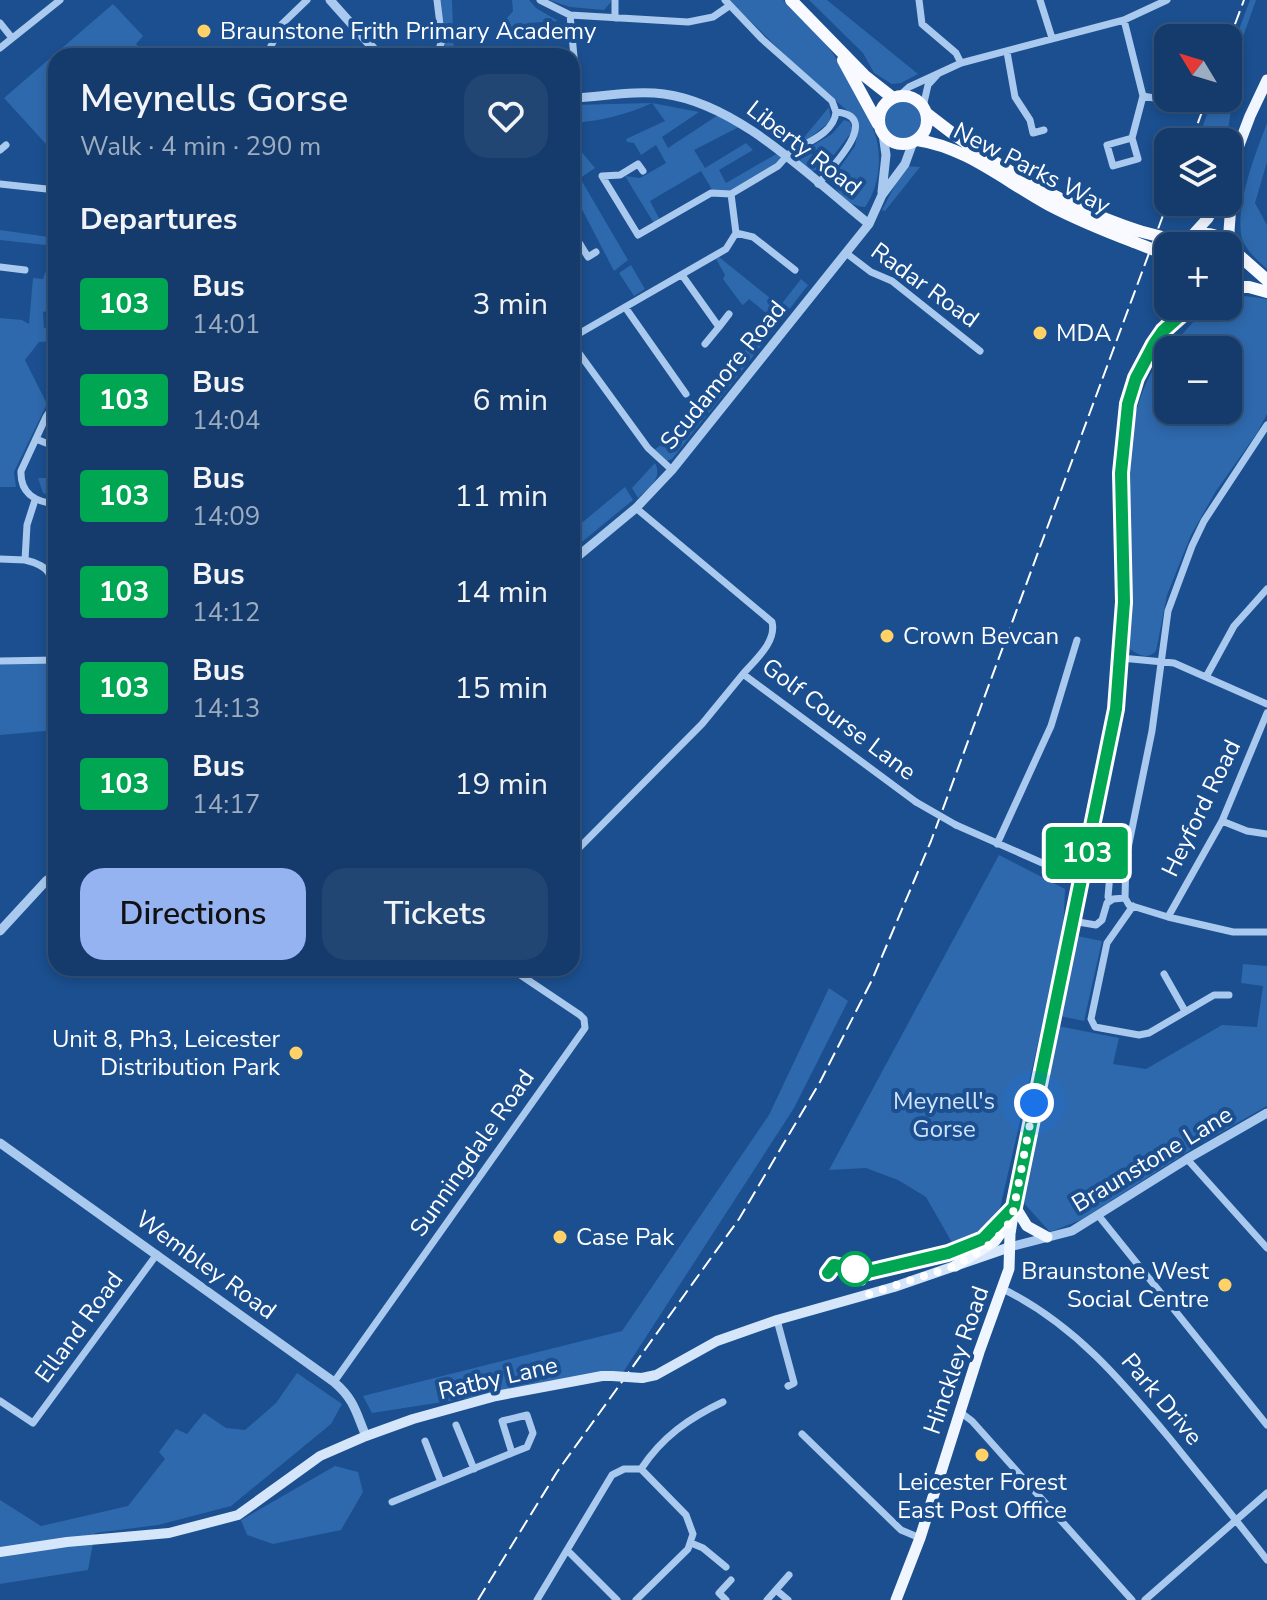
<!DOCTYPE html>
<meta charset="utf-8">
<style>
:root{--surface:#143b6b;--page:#214673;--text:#f1f3f6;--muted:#9dadc1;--line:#33557e;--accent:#95b2f1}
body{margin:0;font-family:"Nunito Sans",sans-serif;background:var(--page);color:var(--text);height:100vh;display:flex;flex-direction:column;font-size:30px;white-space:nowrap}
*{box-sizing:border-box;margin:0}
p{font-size:26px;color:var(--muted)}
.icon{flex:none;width:44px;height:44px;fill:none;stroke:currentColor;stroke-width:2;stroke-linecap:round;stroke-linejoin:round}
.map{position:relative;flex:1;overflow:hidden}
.drawer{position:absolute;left:48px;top:48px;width:532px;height:928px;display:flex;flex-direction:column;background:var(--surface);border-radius:24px;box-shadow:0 4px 12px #0003,0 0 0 2px var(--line)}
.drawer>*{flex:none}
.badge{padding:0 16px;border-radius:6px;font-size:28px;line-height:52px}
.needle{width:52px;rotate:308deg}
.tools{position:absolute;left:1154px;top:24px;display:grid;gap:16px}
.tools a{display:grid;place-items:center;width:88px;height:88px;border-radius:16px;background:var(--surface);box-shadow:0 4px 12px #0003,0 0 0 2px var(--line);font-size:40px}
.you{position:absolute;width:40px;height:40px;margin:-20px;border:6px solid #fff;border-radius:50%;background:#1a73e8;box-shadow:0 0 0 12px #1a73e833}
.map>.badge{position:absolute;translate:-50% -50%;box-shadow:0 0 0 4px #fff}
h2{padding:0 32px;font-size:30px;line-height:72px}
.round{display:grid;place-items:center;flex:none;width:84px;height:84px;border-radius:24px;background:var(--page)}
.overview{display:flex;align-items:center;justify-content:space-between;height:136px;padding:0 32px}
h1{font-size:38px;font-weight:600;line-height:60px}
.cta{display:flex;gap:16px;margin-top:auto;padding:16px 32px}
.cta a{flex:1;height:92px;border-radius:24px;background:var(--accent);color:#111;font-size:32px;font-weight:600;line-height:92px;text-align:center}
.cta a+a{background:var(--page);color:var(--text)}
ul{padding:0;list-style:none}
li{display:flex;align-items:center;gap:24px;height:96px;padding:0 32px}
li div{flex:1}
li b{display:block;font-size:30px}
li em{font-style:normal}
li .badge{min-width:88px;font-weight:700;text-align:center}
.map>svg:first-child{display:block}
.green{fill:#2e69ad;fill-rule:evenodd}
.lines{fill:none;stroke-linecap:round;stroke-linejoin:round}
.minor{stroke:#a9c9ee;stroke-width:7}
.tertiary{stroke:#a9c9ee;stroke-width:9}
.secondary{stroke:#d6e6fa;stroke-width:10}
.primary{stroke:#f0f6ff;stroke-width:11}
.trunk{stroke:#f8faff;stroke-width:12}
.rail{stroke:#fff;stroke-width:2;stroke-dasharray:14 6;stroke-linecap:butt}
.minor-bridge{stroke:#a9c9ee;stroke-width:7}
.secondary-bridge{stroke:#d6e6fa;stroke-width:10}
.trunk-bridge{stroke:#f8faff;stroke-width:12}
.line-casing{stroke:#fff;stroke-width:18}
.line{stroke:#00a651;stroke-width:12}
.walk{stroke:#fff;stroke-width:8;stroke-dasharray:0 14.4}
.poi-dot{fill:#ffd166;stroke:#1b4f8f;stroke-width:3}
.stop-dot{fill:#fff;stroke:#00a651;stroke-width:4}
.labels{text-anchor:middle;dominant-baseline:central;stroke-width:8;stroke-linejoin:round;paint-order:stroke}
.poi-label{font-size:24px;fill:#fff;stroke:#1b4f8f;text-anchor:start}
.street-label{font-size:24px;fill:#fff;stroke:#1b4f8f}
.park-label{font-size:24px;fill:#cfe3fa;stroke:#1b4f8f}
</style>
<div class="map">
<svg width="1267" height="1600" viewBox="0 0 1267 1600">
<rect width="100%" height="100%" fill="#1b4f8f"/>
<path class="green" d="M 440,0 L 452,0 L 454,56 L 440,56 L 445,44 Z
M 512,0 L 529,0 L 536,8 L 558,21 L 528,23 L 513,41 L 498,29 L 513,11 Z
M 549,0 L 611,0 L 611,2 L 604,10 L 570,7 Z
M 729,0 L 783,0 C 797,15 814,28 826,44 C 841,62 870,115 876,137 C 882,160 879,188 865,207 C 850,207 836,193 832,179 L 855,146 L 859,126 L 852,115 L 792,62 Z
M 809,0 L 827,0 L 918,74 L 901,83 L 892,84 L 874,73 L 863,53 Z
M 1250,0 L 1256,0 L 1228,79 L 1228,59 Z
M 113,4 L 143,36 L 136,44 L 148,56 L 56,56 L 56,155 L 4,98 Z
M 1213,98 L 1221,98 L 1232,104 L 1226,142 L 1197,142 Z
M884 120a19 19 0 1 1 38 0a19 19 0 1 1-38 0Z
M 652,103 C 626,115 601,121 572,123 L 572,105 L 652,103 L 699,112 L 662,137 L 668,148 L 718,115 L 739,127 L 694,150 L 705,168 L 746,143 L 753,150 L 719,170 L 726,183 L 778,153 L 786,157 L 731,194 L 714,193 L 701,171 L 650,201 L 661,222 L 655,225 L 625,176 L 640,178 L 666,163 L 656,145 L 641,155 L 634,143 L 627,142 L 626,139 L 665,121 Z
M 829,107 L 831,121 L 803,143 L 801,141 Z
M 844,120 L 850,122 L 853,130 L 834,155 L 807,149 L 832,134 Z
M 1267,123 L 1267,162 L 1255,203 L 1267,225 L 1267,269 C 1258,261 1242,247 1241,234 C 1237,200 1255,155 1267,123 Z
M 572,150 L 580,150 L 595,168 L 580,178 L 628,260 L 614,271 L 572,190 Z
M 804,153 L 830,157 L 821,169 L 811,171 L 799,161 L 799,156 Z
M 905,166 L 920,167 L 885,211 L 882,210 Z
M 0,230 L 56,238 L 56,309 L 43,312 L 44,328 L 56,327 L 56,341 L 39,342 L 25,360 L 47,404 L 14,472 L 16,487 L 0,487 L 0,318 L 22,320 L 29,324 L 33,278 L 43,279 L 55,246 L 0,240 Z
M 719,257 L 780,306 L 801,279 L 808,285 L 709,413 L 703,405 L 771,317 L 749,299 L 743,305 L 740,302 L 723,279 L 725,275 L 716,259 Z
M 631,265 L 645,289 L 634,296 L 619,273 Z
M 1245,296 L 1267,299 L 1267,414 L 1257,433 L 1216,491 L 1191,535 L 1167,595 L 1156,651 C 1148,660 1138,655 1130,649 C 1131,557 1103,406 1178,338 C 1198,320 1193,312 1223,320 L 1227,313 L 1223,308 L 1224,306 ZM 1168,350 L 1228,350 L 1228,410 L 1168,410 Z
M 699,409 L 706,416 L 672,459 L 667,461 L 654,450 L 665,442 L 669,447 Z
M 655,463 C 663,479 649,487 638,498 L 632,488 Z
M 38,478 L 56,478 L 56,498 L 43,493 Z
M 625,487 L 633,500 L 572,550 L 572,531 Z
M 56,662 L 56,730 L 0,735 L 0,664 Z
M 999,855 L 1065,889 L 1063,935 L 1000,1208 L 975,1237 L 954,1246 L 926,1197 L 898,1180 L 866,1168 L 829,1170 Z
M 1077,936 L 1102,941 L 1084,1021 L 1060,1016 Z
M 1243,964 L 1267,966 L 1267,1106 L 1195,1147 L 1081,1220 L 1050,1232 L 1022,1201 L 1058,1026 L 1119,1038 L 1113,1064 L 1146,1069 L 1222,1025 L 1257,1027 L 1263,986 L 1241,983 Z
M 829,988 L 848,1001 L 794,1108 L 622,1374 L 372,1413 L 363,1396 L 622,1331 L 769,1115 Z
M 297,1373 L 342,1404 L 331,1424 L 231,1506 L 158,1525 L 95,1533 L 88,1570 L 0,1584 L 0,1500 L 41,1526 L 128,1506 L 165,1459 L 159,1452 L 176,1429 L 187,1434 L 204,1413 L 226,1428 L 245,1430 L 276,1403 Z
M 335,1466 L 358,1472 L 363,1492 L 341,1530 L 273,1544 L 247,1535 L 241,1520 Z"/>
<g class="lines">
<path class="minor" d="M 540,0 L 570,15 L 688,22 L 713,17 L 729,6
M 725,0 L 762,39 L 832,101 L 836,112 C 884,116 830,169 818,184
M 919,0 L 922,24 L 956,53 L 961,63
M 1040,0 L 1052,38
M 570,15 L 578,98
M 615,18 L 615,0
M 1124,20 L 1143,96 L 1132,138 L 1138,159 L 1113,166 L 1107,145 L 1132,138
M 0,23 L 12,38
M 0,48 L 60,0
M 1007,52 L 1015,97 L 1030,120 L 1033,133 L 1044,130
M 266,56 L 282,24 L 307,0
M 436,56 L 442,41 L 437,0
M 899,96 L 909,87 L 961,63 L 1124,20 L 1167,0
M 1143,96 L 1159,99 L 1168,90
M 923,107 L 928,85 L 938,74
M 0,150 L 6,145
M 791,152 C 808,142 834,133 836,112
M 643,171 L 638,164 L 620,175 L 602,176 L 638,235 L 711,193 L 731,194 L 778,166 L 786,157
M 0,184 L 56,190
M 572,231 L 588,257 L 596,252
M 736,233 L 753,237 L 795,270
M 846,253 L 871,272 L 892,281 L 980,351
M 0,267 L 25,270
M 682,275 L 719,327 L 705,344
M 625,307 L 686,394
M 719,327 L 729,314
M 572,338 L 576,349 L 648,448 L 672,470
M 574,339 L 580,333 L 726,249 L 736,233 L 731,194
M 56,402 L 46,417 L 21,471 C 20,494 36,502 56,504
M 36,439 L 56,447
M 35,500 L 27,525 L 25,560 C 50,566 53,574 51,598 L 56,599
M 636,508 L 772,622 C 777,642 755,660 743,674 L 916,802
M 0,559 L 25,560
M 1121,658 L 1174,663 L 1267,704
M 0,661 L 56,660
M 1206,677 L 1234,626 L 1267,589
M 1222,821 L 1247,831 L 1267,834
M 956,825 L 1081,880
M 997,844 L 1051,726 L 1077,640
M 572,855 L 702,724 L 743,674
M 1087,855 L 1111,862 L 1108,897 L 1110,901
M 1125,898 L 1126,858 L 1152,731 L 1168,611 L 1192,546 L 1204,521 L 1267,425
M 1133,906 L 1107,943 L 1091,1019 L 1095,1027 L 1139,1035 L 1149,1033 L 1214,995 L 1229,995
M 1168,917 L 1222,821 L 1267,713
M 1072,921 L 1096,925 L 1102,920 L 1107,903 L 1113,899 L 1125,898 L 1129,905 L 1168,917 L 1233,932 L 1267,932
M 1164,974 L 1185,1011
M 1187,1159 L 1267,1248
M 1098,1215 L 1267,1425
M 1003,1289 C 1074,1324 1121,1380 1171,1440 C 1203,1480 1236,1519 1267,1560
M 777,1320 L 794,1383 L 788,1386
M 334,1382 L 585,1028 L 584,1019 L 580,1015 L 510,968
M 0,1401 L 33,1423 L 157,1254
M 960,1412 L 972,1421 L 1132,1600
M 456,1425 L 474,1469
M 802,1434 L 901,1530 L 920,1538
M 425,1441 L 441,1482
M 392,1502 L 512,1453 L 502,1421 L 527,1415 L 533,1433 L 527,1447 L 512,1453
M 691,1543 L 703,1548 L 726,1567
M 567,1550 L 617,1600
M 776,1590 L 788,1600
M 537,1600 L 612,1475 L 624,1469 L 641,1469 C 662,1437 689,1418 723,1402
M 636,1600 L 688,1549 L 693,1534 L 686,1515 L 641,1469
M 726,1600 L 719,1593 L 731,1580
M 767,1600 L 789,1575
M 1145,1600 L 1267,1493"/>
<path class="tertiary" d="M 330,0 L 380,56
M 572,98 C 602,97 634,90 664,94 C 739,104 810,177 869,224
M 882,192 L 886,155 L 883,134
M 572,561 L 636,508 L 672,470 L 869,224 L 882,195 L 905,164 L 913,142
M 0,931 L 46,881 L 56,874
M 0,1143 L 334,1382 C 355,1400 356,1413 366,1436
M 1010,1247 L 1072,1231 L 1187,1159 L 1267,1113"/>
<path class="secondary" d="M 642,1378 L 656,1375 L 717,1341 L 777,1320 L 894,1287 L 1010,1247
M 0,1552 L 67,1542 L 169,1533 L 238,1515 L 320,1456 L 366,1436 L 413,1419 L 496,1396 L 602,1376 L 612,1376"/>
<path class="primary" d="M 1228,174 L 1250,116 L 1267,80
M 1189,239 L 1208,218 L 1216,202
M 1231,247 L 1229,231 L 1234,164
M 1163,330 L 1173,306
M 1014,1205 L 1027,1226 L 1047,1237
M 955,1266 L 995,1241 L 1010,1221
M 896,1600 L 920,1538 L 979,1352 L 1009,1269 L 1010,1234 L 1022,1158 L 1116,709 L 1124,602 L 1121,473 L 1128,404 L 1136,378 L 1154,344 L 1163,331 L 1191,306"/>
<path class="trunk" d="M 791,0 L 865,76 L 893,98
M 843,60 L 878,124
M879 120a24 24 0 1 1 48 0a24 24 0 1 1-48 0Z
M 926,113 C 990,164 1061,205 1139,231
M 917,140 C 966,147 1005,181 1049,205 C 1076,219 1105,231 1134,242
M 1183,246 C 1201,225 1229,233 1234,261 L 1228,280
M 1233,250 L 1267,280
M 1157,251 L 1168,259
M 1228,287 L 1249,287 L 1267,292"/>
<path class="rail" d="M 1228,43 L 1244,0
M 1191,142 L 1207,98
M 478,1600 L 557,1472 L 739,1219 L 820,1082 L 872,980 L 931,841 L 1168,202"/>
<path class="minor-bridge" d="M 916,802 L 956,825"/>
<path class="secondary-bridge" d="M 612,1376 L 642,1378"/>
<path class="trunk-bridge" d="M 1139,231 L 1166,238
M 1134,242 L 1157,251"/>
</g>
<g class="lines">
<g class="line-casing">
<path id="line" d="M 828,1273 L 834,1265 L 868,1272 L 948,1253 L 983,1239 L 1014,1207 L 1116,709 L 1124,602 L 1121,473 L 1128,404 L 1136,378 L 1154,344 L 1163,331 L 1191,306"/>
</g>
<use href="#line" class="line"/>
<path class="walk" d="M 855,1269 L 869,1294 L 955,1266 L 989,1245 L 1003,1232 L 1012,1218 L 1034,1103"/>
</g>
<g class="poi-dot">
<circle cx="204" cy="31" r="8"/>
<circle cx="1040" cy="333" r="8"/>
<circle cx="887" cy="636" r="8"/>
<circle cx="296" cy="1053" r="8"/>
<circle cx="560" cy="1237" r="8"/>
<circle cx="1225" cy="1285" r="8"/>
<circle cx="982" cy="1455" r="8"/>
</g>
<circle class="stop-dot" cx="855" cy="1269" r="16"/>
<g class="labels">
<g class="poi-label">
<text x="220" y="31">Braunstone Frith Primary Academy</text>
<text x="1056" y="333">MDA</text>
<text x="903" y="636">Crown Bevcan</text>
<text x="280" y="1039" text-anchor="end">Unit 8, Ph3, Leicester<tspan x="280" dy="28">Distribution Park</tspan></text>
<text x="576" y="1237">Case Pak</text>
<text x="1209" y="1271" text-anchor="end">Braunstone West<tspan x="1209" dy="28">Social Centre</tspan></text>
<text x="982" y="1482" text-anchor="middle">Leicester Forest<tspan x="982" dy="28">East Post Office</tspan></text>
</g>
<g class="street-label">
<text transform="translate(804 148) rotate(38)">Liberty Road</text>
<text transform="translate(1032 168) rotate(27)">New Parks Way</text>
<text transform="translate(925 285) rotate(36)">Radar Road</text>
<text transform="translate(723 375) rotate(-51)">Scudamore Road</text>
<text transform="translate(839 719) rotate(37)">Golf Course Lane</text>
<text transform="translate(1201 808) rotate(-64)">Heyford Road</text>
<text transform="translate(472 1153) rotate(-55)">Sunningdale Road</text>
<text transform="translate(1152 1159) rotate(-31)">Braunstone Lane</text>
<text transform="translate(206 1265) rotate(36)">Wembley Road</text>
<text transform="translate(79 1327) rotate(-54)">Elland Road</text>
<text transform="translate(956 1360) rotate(-71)">Hinckley Road</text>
<text transform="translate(498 1378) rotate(-13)">Ratby Lane</text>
<text transform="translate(1162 1399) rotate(50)">Park Drive</text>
</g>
<g class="park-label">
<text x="944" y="1101">Meynell's<tspan x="944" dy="28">Gorse</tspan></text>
</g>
</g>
</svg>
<div class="tools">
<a><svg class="needle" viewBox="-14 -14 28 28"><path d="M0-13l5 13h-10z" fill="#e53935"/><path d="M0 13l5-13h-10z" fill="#9dadc1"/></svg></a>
<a><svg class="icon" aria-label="layers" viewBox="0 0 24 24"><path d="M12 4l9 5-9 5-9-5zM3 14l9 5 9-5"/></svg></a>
<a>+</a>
<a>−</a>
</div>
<div class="you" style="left:1034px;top:1103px"></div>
<b class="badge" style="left:1087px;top:853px;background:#00a651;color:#fff">103</b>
<section class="drawer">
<div class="overview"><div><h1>Meynells Gorse</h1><p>Walk · 4 min · 290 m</p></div><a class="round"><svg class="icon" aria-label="heart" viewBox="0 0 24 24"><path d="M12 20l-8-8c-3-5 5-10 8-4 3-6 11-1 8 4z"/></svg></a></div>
<h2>Departures</h2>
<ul>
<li><span class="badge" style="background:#00a651;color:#fff">103</span><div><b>Bus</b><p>14:01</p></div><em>3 min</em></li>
<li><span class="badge" style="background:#00a651;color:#fff">103</span><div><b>Bus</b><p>14:04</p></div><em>6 min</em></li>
<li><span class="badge" style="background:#00a651;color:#fff">103</span><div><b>Bus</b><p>14:09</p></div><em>11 min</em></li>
<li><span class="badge" style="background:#00a651;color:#fff">103</span><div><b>Bus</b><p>14:12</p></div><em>14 min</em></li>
<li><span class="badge" style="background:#00a651;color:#fff">103</span><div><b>Bus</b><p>14:13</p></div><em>15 min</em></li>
<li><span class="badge" style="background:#00a651;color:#fff">103</span><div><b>Bus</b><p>14:17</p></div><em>19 min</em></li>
</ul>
<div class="cta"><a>Directions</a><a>Tickets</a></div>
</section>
</div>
